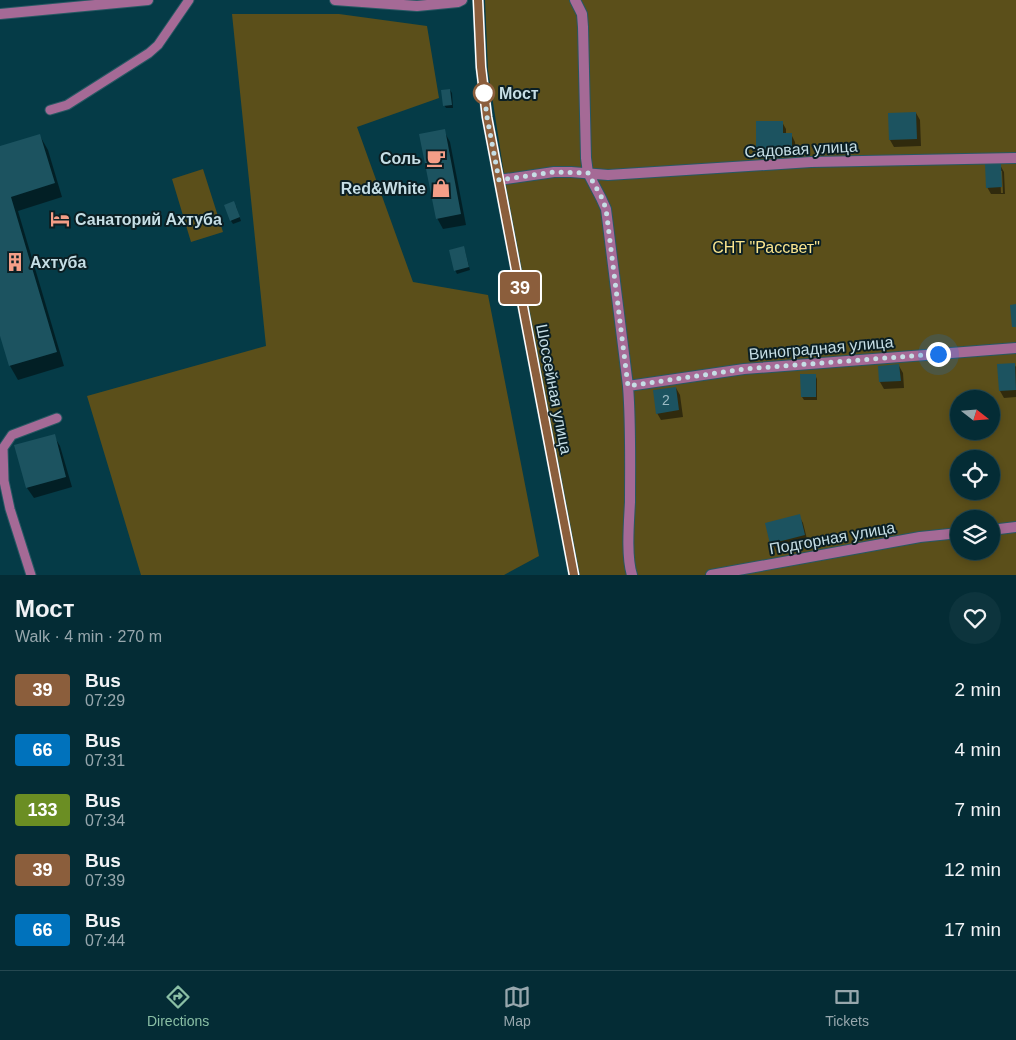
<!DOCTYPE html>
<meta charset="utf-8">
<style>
:root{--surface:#042c35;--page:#0d343d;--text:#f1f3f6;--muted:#97a7ad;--line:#254850;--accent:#8abfa5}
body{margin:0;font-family:Arial,sans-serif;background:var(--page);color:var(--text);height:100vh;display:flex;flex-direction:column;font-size:19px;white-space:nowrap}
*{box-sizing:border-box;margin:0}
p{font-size:16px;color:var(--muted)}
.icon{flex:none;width:28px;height:28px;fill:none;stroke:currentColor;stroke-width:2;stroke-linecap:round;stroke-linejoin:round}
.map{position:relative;height:575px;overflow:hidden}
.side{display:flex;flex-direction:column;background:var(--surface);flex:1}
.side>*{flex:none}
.badge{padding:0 10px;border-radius:4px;font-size:18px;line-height:32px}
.needle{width:32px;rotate:107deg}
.fabs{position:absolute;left:950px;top:390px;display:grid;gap:10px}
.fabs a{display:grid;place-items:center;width:50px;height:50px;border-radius:50%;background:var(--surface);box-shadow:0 2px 8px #0003,0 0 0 1px var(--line);font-size:25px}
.you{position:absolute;width:25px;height:25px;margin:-12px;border:4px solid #fff;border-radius:50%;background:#1a73e8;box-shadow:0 0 0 8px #1a73e833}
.map>.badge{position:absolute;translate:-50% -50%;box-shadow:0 0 0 2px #fff}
.round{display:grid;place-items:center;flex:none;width:52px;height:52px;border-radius:26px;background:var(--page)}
.summary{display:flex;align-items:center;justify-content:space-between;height:85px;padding:0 15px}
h1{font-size:24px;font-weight:600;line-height:38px}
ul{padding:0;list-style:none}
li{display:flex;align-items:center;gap:15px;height:60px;padding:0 15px}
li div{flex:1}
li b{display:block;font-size:19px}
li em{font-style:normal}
li .badge{min-width:55px;font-weight:700;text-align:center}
.tab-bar{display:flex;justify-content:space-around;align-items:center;height:70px;border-top:1px solid var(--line);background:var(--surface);font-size:14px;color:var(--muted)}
.tab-bar a{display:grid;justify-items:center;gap:2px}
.tab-bar .selected{color:var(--accent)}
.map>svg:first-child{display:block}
.green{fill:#5b4f1a;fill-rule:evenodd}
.shadow{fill:#0007;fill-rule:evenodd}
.building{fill:#1c5360}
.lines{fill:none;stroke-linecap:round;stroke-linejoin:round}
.service-casing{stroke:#285863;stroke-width:11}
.minor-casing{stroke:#285863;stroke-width:12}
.tertiary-casing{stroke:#285863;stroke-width:12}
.service{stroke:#a56a96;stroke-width:9}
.minor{stroke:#a56a96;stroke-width:10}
.tertiary{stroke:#a56a96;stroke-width:10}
.line-casing{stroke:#fff;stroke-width:11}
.line{stroke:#8b5e3c;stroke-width:8}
.walk{stroke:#c6dee5;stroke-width:5;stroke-dasharray:0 9}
.stop-dot{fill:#fff;stroke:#8b5e3c;stroke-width:2.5}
.labels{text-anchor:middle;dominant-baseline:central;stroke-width:4;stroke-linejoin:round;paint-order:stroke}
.number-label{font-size:14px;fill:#9cbbc4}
.stop-label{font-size:16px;font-weight:bold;fill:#c6dee5;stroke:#0b1f24;text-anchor:start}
.street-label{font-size:16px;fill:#c6dee5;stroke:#0b1f24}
.poi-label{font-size:16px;font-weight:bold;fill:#c6dee5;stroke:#0b1f24;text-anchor:end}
.park-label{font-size:16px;fill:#f9e48e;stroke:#0b1f24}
</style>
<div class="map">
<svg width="1016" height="575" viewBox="0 0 1016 575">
<rect width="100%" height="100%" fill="#053b47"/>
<path class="green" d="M 485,0 L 1016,0 L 1016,575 L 578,575 L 515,245 L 488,70 ZM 959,399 L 991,399 L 991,431 L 959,431 ZM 959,459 L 991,459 L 991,491 L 959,491 ZM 959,519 L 991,519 L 991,551 L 959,551 Z
M 232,14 L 339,14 L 427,26 L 439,98 L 357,127 L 413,282 L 488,295 L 539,556 L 504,575 L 141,575 L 87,396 L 266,346 Z
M 203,169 L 223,232 L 191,242 L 172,179 Z"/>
<path class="shadow" d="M 450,90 L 452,93 L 453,108 L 446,108 L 444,105 Z
M 916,113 L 920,120 L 921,146 L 894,147 L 890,140 Z
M 782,122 L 786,129 L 786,134 L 791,134 L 795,142 L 796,157 L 761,157 L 757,149 Z
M 444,131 L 450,142 L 466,225 L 443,229 L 437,218 Z
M 40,136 L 48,150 L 62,197 L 18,211 L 64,366 L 18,380 L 10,366 L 0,332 L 0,148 Z
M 1000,165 L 1004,172 L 1005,194 L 991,194 L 987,187 ZM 1000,171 L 1002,171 L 1003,193 L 1001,193 Z
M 236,206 L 241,221 L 233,224 L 231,221 Z
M 465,251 L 470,270 L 457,274 L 455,270 Z
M 1014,364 L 1016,367 L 1016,397 L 1004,398 L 1000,391 Z
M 899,366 L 903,373 L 904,388 L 884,389 L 880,382 L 879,367 Z
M 815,375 L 817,379 L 817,400 L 804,400 L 802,397 Z
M 676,388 L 680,395 L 683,417 L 661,420 L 657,413 Z
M 54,436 L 60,446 L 72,487 L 34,498 L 27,488 Z
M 799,516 L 803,523 L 808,543 L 776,550 L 772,543 Z"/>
<path class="building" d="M 450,89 L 452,105 L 443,106 L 441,90 Z
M 916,112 L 917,139 L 889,140 L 888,113 Z
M 756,121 L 783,121 L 783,133 L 792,133 L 792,150 L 756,150 Z
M 445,129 L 461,214 L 436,219 L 419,134 Z
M 40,134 L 55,183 L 11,197 L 57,352 L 9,366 L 0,336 L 0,146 Z
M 985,164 L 1001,164 L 1002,187 L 986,188 Z
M 234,201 L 240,217 L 230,221 L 224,205 Z
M 464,246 L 469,267 L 454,271 L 449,250 Z
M 1016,304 L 1016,327 L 1012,327 L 1010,305 Z
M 1015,363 L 1016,390 L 999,391 L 997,364 Z
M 899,364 L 901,381 L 879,382 L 878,366 Z
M 800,374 L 816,374 L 816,397 L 801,397 Z
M 676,387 L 679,410 L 656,414 L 653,390 Z
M 55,434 L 66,477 L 26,488 L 14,445 Z
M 800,514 L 805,535 L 770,544 L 765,523 Z"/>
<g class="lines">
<g class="service-casing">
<path id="service" d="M 50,110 L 67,105 L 149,53 L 158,45 L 189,0
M 31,575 L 10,509 L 4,481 L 3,448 L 12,435 L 57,418"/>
</g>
<g class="minor-casing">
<path id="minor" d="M 335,0 L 417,6 L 458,2 L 462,0
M 575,0 L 582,14 L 583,27 L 586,158 L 588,173 L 601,198 L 606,209 L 628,386 C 631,424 630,463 630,502 C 629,522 626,556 632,575
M 0,14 L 148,0
M 499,180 L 554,172 L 571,172 L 608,175 L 811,162 L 1016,158
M 628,386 L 744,369 L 1016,348
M 991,530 L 1016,527
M 711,575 L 920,537 L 959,533"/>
</g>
<g class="tertiary-casing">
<path id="tertiary" d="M 478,0 L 481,67 L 487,117 L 574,575"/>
</g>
<use href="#service" class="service"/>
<use href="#minor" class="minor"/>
<use href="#tertiary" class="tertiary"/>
</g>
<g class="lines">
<g class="line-casing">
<path id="line" d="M 478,0 L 481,67 L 487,117 L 574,575"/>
</g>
<use href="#line" class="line"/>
<path class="walk" d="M 484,93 L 484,92 L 487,117 L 499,180 L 554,172 L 588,173 L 602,198 L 606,209 L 628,386 L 744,369 L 938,354"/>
</g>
<defs>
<g id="cafe-bare" transform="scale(1.5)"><path d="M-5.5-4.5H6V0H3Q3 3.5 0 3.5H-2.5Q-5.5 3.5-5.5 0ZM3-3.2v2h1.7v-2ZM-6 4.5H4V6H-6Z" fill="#f49e87" stroke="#0b1f24" stroke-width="2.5" paint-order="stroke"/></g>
<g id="shop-bare" transform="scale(1.5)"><path d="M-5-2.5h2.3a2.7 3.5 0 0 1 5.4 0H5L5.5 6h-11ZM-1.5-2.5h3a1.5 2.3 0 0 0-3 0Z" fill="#f49e87" stroke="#0b1f24" stroke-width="2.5" paint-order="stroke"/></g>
<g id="hotel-bare" transform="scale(1.5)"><path d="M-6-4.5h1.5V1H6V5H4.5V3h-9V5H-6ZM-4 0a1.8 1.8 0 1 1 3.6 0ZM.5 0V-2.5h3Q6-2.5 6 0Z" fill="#f49e87" stroke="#0b1f24" stroke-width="2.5" paint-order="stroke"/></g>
<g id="building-bare" transform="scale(1.5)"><path d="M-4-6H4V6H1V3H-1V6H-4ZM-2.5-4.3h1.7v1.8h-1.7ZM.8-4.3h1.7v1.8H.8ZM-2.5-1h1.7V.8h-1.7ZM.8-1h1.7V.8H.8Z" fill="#f49e87" stroke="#0b1f24" stroke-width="2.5" paint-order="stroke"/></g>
</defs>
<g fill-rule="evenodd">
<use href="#cafe-bare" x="436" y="158"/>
<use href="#shop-bare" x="441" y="188"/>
<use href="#hotel-bare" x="60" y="219"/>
<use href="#building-bare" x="15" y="262"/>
</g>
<circle class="stop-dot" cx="484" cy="93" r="10"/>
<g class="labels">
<g class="number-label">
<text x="666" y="400">2</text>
</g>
<g class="stop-label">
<text x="499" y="93">Мост</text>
</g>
<g class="street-label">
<text transform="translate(801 149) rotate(-3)">Садовая улица</text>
<text transform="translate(821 348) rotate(-5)">Виноградная улица</text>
<text transform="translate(554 389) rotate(79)">Шоссейная улица</text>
<text transform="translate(832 538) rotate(-10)">Подгорная улица</text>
</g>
<g class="poi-label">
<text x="421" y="158">Соль</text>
<text x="426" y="188">Red&amp;White</text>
<text x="75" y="219" text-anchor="start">Санаторий Ахтуба</text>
<text x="30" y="262" text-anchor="start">Ахтуба</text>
</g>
<g class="park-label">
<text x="766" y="247">СНТ "Рассвет"</text>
</g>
</g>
</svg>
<div class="fabs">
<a><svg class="needle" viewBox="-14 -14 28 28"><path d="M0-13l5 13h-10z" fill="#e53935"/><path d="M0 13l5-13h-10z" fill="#97a7ad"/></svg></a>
<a><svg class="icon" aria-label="locate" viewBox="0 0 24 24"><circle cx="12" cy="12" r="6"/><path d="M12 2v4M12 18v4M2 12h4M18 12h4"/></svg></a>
<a><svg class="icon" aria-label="layers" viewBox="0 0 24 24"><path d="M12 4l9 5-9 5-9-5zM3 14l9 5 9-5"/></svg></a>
</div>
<div class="you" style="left:938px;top:354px"></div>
<b class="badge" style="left:520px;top:288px;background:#8b5e3c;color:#fff">39</b>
</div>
<section class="side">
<div class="summary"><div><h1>Мост</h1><p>Walk · 4 min · 270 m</p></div><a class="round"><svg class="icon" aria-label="heart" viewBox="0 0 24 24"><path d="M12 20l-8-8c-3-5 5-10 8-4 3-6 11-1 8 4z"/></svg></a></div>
<ul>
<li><span class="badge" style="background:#8b5e3c;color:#fff">39</span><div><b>Bus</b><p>07:29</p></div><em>2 min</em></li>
<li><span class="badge" style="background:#0072bc;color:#fff">66</span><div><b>Bus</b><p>07:31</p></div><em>4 min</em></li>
<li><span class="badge" style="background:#6b8e23;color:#fff">133</span><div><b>Bus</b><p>07:34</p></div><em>7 min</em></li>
<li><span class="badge" style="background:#8b5e3c;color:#fff">39</span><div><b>Bus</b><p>07:39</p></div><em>12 min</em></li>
<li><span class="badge" style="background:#0072bc;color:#fff">66</span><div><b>Bus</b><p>07:44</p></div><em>17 min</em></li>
</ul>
</section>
<nav class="tab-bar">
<a class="selected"><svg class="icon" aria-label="directions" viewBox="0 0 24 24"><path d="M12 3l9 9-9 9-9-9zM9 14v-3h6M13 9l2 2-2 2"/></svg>Directions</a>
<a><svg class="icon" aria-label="map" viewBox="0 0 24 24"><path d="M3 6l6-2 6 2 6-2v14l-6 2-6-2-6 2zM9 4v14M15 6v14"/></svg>Map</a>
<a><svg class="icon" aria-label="tickets" viewBox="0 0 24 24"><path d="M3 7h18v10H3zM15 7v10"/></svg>Tickets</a>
</nav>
